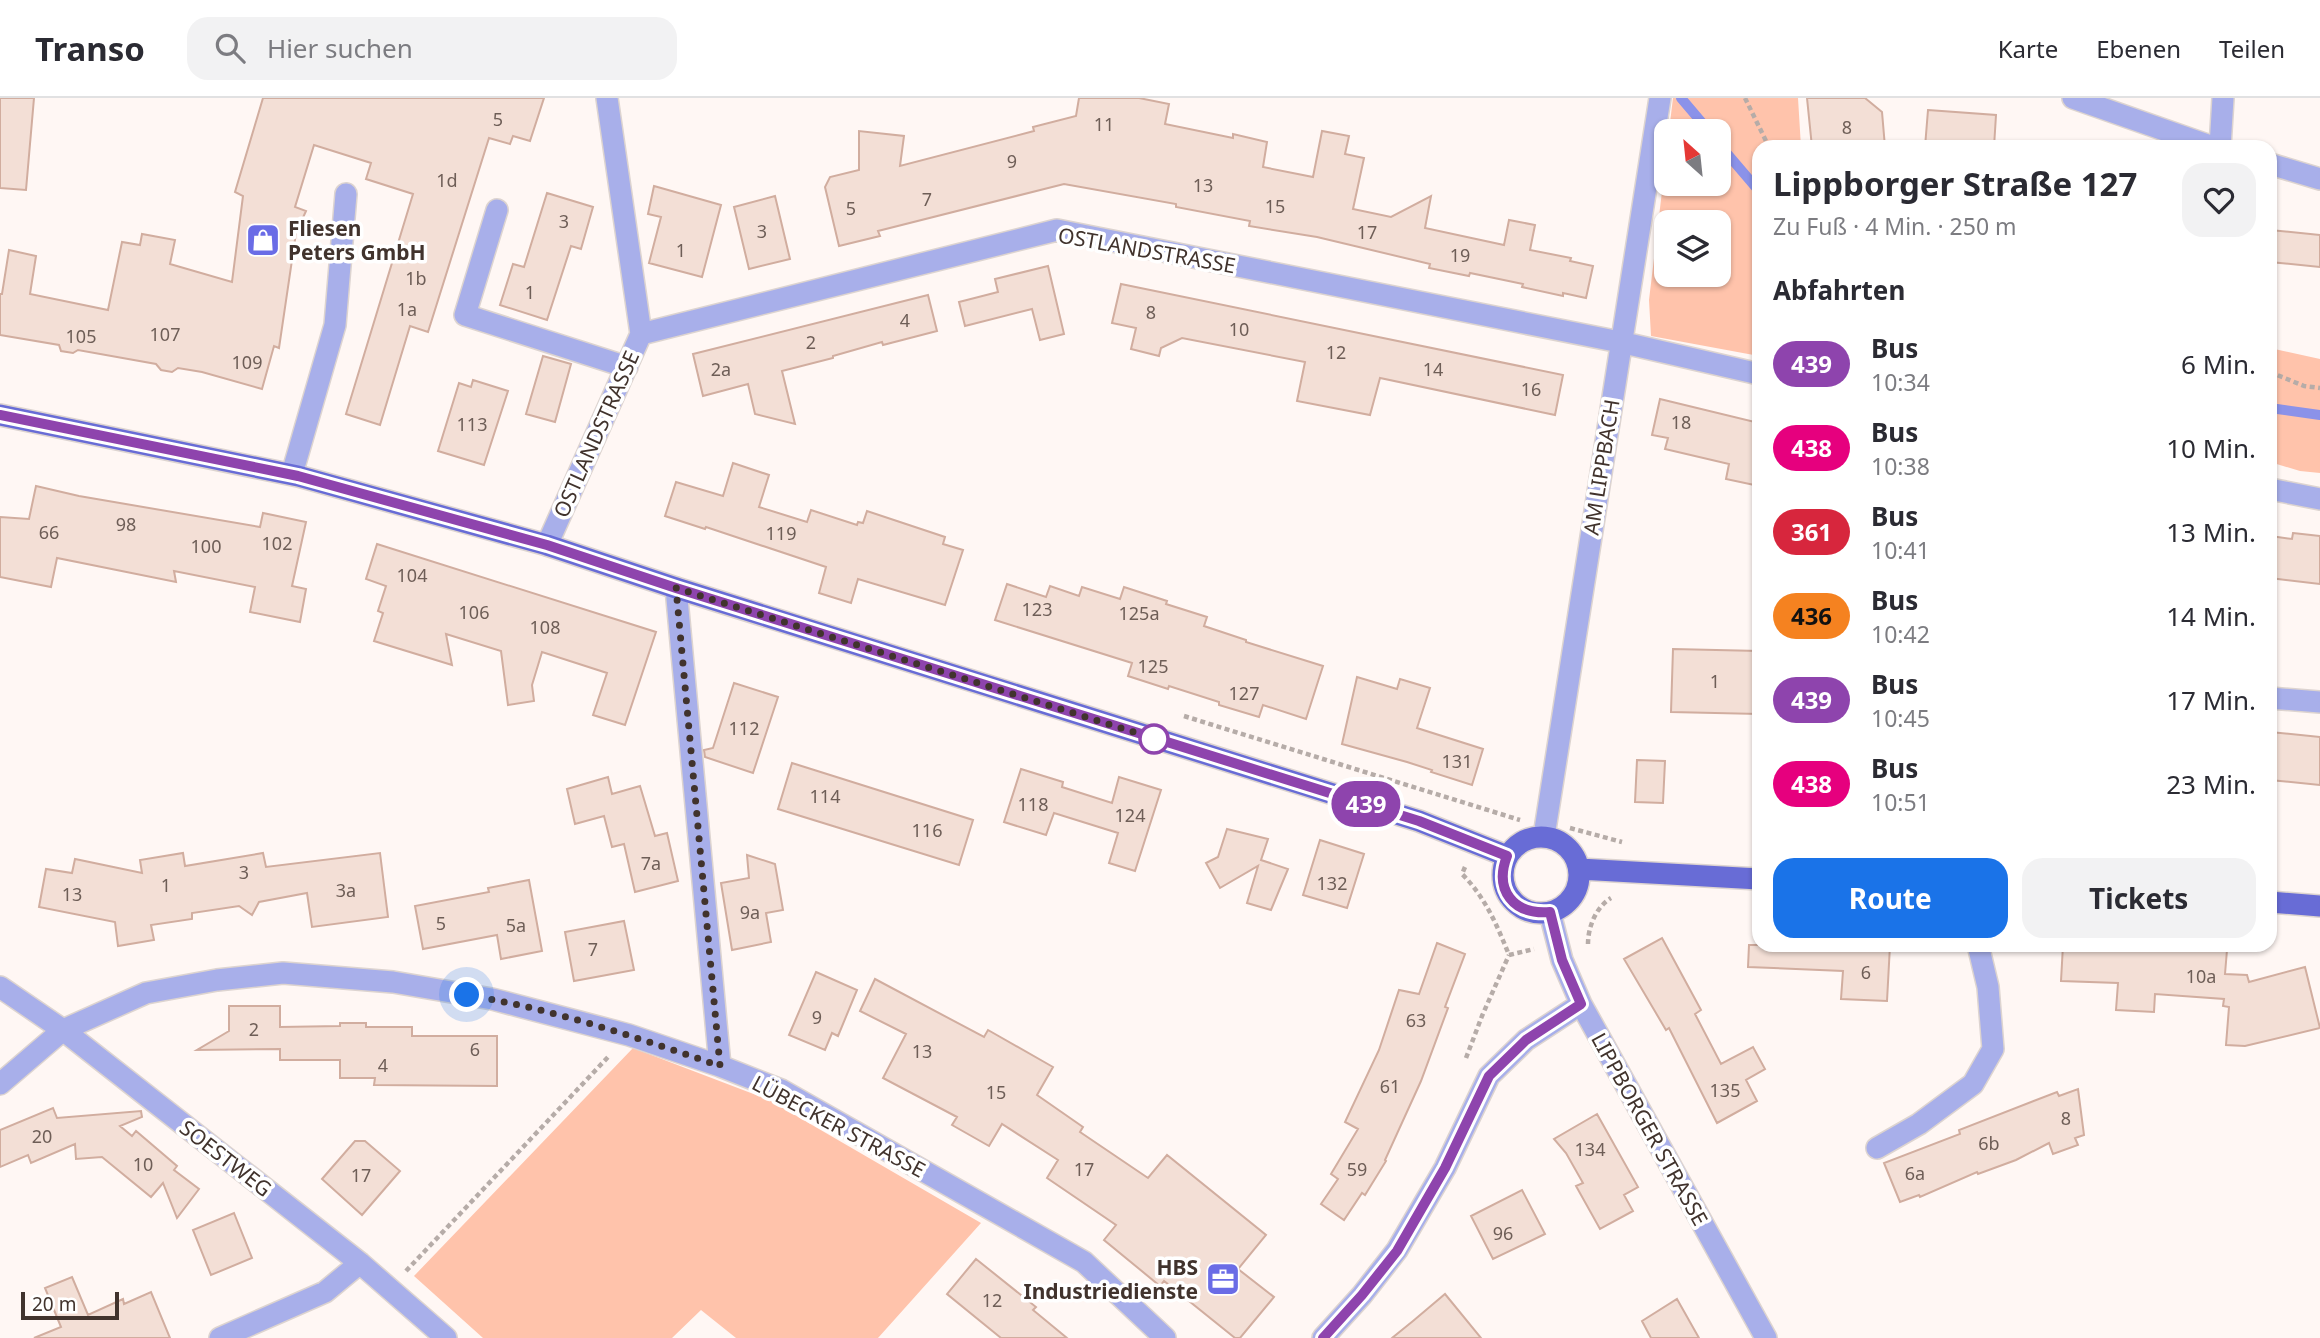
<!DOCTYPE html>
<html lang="de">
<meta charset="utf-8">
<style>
:root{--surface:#fff;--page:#f2f2f3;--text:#2b2b33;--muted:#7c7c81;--line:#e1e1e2;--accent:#1a73e8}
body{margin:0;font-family:"Noto Sans",sans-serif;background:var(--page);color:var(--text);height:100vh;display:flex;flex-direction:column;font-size:26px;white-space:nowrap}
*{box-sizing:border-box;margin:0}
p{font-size:23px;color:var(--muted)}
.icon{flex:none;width:38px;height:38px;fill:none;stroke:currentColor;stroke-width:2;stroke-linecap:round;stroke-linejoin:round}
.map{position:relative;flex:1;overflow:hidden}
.details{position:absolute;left:1752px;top:42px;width:525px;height:812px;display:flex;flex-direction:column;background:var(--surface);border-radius:21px;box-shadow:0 2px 5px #0004}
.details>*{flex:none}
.badge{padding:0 14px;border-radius:23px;font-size:24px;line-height:46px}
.needle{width:46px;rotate:333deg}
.tools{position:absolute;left:1654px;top:21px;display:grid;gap:14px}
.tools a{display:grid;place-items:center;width:77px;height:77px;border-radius:14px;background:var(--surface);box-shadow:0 2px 5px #0004;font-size:35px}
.scale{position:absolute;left:21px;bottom:18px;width:98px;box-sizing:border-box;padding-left:7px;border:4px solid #41332d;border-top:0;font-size:19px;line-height:24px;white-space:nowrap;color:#41332d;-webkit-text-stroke:5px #fff;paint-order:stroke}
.you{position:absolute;width:35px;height:35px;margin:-18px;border:5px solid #fff;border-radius:50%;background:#1a73e8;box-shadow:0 0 0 10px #1a73e833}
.map>.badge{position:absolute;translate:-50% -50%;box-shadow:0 0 0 4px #fff}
h2{padding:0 21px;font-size:26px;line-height:63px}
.round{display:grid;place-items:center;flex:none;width:74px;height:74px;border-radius:21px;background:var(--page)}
.summary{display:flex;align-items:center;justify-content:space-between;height:119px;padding:0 21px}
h1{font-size:33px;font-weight:700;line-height:52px}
.cta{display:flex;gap:14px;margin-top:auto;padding:14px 21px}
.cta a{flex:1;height:80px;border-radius:21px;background:var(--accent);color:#fff;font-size:28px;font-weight:700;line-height:80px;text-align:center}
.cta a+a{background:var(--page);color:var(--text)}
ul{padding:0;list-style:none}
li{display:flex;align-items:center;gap:21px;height:84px;padding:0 21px}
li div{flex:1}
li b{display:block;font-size:26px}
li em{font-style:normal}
li .badge{min-width:77px;font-weight:700;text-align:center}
header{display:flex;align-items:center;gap:42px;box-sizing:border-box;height:98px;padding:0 35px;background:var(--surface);border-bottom:2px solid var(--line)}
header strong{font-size:33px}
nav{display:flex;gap:38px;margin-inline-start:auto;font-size:24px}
.search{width:490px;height:63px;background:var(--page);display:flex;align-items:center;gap:18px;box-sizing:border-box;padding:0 24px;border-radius:21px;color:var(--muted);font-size:26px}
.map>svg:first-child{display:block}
.green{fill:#ffc3ab;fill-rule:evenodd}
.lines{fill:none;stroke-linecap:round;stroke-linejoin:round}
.stream{stroke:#8b92e9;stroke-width:10}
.building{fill:#f3dfd6;stroke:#d1ad9f;stroke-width:2}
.minor-casing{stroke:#ddd4d0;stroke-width:24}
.major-casing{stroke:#ddd4d0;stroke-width:24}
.path{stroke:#b6aca8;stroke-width:4.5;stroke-dasharray:5 3.5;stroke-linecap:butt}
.minor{stroke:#a8afea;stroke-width:21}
.major{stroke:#686cd6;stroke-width:21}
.line-casing{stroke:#fff;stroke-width:16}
.line{stroke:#8e44ad;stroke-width:10}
.walk{stroke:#41332d;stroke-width:7;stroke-dasharray:0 12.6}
.stop-dot{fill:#fff;stroke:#8e44ad;stroke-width:3.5}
.labels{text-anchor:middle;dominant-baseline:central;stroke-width:7;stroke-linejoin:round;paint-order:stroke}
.number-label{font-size:18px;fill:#6e5e57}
.poi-label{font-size:21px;font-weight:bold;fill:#41332d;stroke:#fff;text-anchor:start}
.street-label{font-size:21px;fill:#41332d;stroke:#fff}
</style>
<header>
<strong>Transo</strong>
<div class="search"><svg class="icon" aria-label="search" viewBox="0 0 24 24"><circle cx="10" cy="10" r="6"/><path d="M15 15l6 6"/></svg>Hier suchen</div>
<nav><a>Karte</a><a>Ebenen</a><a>Teilen</a></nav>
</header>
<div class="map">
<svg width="2320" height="1240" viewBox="0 0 2320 1240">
<rect width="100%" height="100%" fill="#fff7f4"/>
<path class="green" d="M 1673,0 L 1798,0 L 1801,49 L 1759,49 L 1759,258 L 1651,238 L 1649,202 L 1666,60 L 1666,86 L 1718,86 L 1718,33 L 1669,33 ZM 1666,124 L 1718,124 L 1718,177 L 1666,177 Z
M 2270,250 L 2320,261 L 2320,375 L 2300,373 L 2270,364 Z
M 633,950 L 769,1002 L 981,1125 L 878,1240 L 736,1240 L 701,1212 L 672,1240 L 483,1240 L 414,1178 Z"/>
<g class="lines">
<path class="stream" d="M 1681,0 L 1709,33
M 1718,45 L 1759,93
M 2270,310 L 2320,317"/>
</g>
<path class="building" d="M 0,0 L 34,0 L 26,92 L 0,90 Z
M 263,0 L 544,0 L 530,43 L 513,38 L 510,46 L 489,40 L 428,234 L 410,228 L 380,327 L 346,316 L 413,96 L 366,81 L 371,65 L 314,47 L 295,109 L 306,113 L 296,135 L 279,250 L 274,248 L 262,291 L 202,274 L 178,270 L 172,274 L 161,272 L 156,266 L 78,252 L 73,255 L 61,253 L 59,247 L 0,237 L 0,196 L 2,196 L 9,152 L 36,158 L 30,196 L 108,212 L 122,144 L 140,147 L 142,136 L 175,142 L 170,166 L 232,184 L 243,98 L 235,94 Z
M 1079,0 L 1139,0 L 1169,6 L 1165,26 L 1233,40 L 1233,36 L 1267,44 L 1263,69 L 1313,79 L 1322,33 L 1349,38 L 1345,56 L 1364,60 L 1353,111 L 1391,119 L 1431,98 L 1425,130 L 1504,147 L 1509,122 L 1535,127 L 1530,152 L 1571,160 L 1570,163 L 1593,168 L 1586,200 L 1563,195 L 1563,198 L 1522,189 L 1523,186 L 1470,175 L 1469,178 L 1429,170 L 1430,166 L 1317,139 L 1249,128 L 1250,123 L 1176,109 L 1176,106 L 1064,86 L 878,133 L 880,138 L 839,148 L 825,89 L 830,79 L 859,72 L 859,33 L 904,38 L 900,68 L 1034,33 L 1033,29 L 1076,18 Z
M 1807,0 L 1865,0 L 1882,14 L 1885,49 L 1812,49 Z
M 1928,12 L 1996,17 L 1994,49 L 1925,49 Z
M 654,88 L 721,107 L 702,179 L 649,165 L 661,119 L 648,116 Z
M 547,95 L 593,109 L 581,151 L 571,148 L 547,222 L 500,207 L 513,166 L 524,169 Z
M 775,98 L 790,161 L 749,171 L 734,109 Z
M 2270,132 L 2320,137 L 2320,169 L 2270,164 Z
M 1048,168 L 1064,236 L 1040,242 L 1032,211 L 965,228 L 959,204 L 998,194 L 995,181 Z
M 1121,186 L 1563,277 L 1555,317 L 1380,280 L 1370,317 L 1297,303 L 1305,264 L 1182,240 L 1161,250 L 1159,258 L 1131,251 L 1136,230 L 1112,225 Z
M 928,197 L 937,233 L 883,247 L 882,244 L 833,258 L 833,260 L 782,273 L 795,326 L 755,316 L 748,286 L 703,298 L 693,256 Z
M 543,258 L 571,266 L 555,324 L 526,316 Z
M 473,282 L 508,293 L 484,367 L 438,353 L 459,285 L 471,289 Z
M 1660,301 L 1759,325 L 1759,388 L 1726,381 L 1729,366 L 1665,351 L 1668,340 L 1652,337 Z
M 733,365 L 769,377 L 759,409 L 807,424 L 811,412 L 857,427 L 858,424 L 863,425 L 867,413 L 945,439 L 943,446 L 963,452 L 945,507 L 858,481 L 851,505 L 819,495 L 826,469 L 706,429 L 705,431 L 665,418 L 676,384 L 723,398 Z
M 36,388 L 79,398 L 260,429 L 263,415 L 306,424 L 292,488 L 306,491 L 300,524 L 250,514 L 255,489 L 174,473 L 176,484 L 57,460 L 51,489 L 0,479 L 0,419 L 29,421 Z
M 2293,435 L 2320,438 L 2320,486 L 2270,480 L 2270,438 L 2292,441 Z
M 377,446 L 656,534 L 625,627 L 593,617 L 607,575 L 542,554 L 532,587 L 534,603 L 508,607 L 501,553 L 446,536 L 452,567 L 374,543 L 383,515 L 378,513 L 386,488 L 366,481 Z
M 1007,486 L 1046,499 L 1050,488 L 1079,498 L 1082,489 L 1120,501 L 1124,489 L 1167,503 L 1166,506 L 1207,519 L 1204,528 L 1246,542 L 1246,544 L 1323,568 L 1306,621 L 1263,607 L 1259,619 L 1219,607 L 1219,604 L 1169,588 L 1168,591 L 1128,578 L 1132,565 L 995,522 Z
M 1673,551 L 1759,553 L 1759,616 L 1671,614 Z
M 1357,579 L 1397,591 L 1400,581 L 1430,590 L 1417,630 L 1483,651 L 1472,687 L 1431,674 L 1432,672 L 1407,664 L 1342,646 Z
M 734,585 L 778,599 L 753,675 L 705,659 L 704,652 L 713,650 Z
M 2270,634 L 2320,639 L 2320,687 L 2270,682 Z
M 1637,662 L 1665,663 L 1663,705 L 1635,704 Z
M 792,665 L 973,722 L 959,767 L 778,711 Z
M 1021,671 L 1063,684 L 1062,689 L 1112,705 L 1119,679 L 1161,692 L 1135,773 L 1109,765 L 1118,735 L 1054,715 L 1046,737 L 1004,724 Z
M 608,679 L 612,696 L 640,688 L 655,738 L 667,735 L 678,783 L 635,794 L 624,746 L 612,749 L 604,718 L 575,726 L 567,691 Z
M 1227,731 L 1268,741 L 1261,762 L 1288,771 L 1271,812 L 1247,805 L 1258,768 L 1220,790 L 1206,765 L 1218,759 Z
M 1320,742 L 1364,756 L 1347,810 L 1303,797 Z
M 183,755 L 185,768 L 263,755 L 266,769 L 380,755 L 388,819 L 312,829 L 307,795 L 259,804 L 252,817 L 239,808 L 192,815 L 192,821 L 151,827 L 154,842 L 118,848 L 115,824 L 39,809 L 46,771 L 72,775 L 75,761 L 142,775 L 140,762 Z
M 747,757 L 775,766 L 783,812 L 766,815 L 771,844 L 732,852 L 721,785 L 749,780 Z
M 529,782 L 542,853 L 501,861 L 497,837 L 423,851 L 415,808 L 489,794 L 488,790 Z
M 624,823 L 634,872 L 574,883 L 565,834 Z
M 1662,840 L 1701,912 L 1695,916 L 1721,966 L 1753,949 L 1765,971 L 1746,982 L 1757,1003 L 1717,1025 L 1669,930 L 1666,932 L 1624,861 Z
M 1437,845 L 1465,856 L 1445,909 L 1448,910 L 1421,983 L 1385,1062 L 1386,1063 L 1365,1097 L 1362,1095 L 1344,1122 L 1321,1106 L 1338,1081 L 1331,1076 L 1358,1031 L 1345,1024 L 1379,952 L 1399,892 L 1419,896 Z
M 1749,847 L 1890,847 L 1887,903 L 1841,901 L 1843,873 L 1748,869 Z
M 2063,847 L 2146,847 L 2227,852 L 2225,876 L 2247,877 L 2249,884 L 2305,869 L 2320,930 L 2245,948 L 2226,947 L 2229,909 L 2223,908 L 2224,901 L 2155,896 L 2154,914 L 2116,912 L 2118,885 L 2061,883 Z
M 816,874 L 857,892 L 838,938 L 832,935 L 825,952 L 789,937 Z
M 875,881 L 984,939 L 988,932 L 1053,969 L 1037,997 L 1083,1029 L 1080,1034 L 1148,1080 L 1167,1057 L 1266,1137 L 1238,1171 L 1274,1199 L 1240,1240 L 1235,1240 L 1164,1183 L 1160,1188 L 1104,1142 L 1116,1127 L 1047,1080 L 1058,1062 L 1002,1026 L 989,1048 L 952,1027 L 957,1019 L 883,980 L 906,936 L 860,913 Z
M 229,908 L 280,908 L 280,929 L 340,928 L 340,925 L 366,925 L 366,929 L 412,929 L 412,938 L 497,938 L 497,988 L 374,987 L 375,980 L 340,980 L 340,962 L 280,962 L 280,951 L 197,952 L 229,933 Z
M 2078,991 L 2084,1037 L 2075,1040 L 2078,1047 L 2053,1056 L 2049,1045 L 2016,1062 L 1978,1076 L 1977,1074 L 1920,1099 L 1919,1097 L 1900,1104 L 1884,1065 L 1960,1036 L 1959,1032 L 2057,994 L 2059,998 Z
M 53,1010 L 57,1020 L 141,1013 L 142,1019 L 120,1028 L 132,1038 L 136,1033 L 177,1068 L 174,1072 L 199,1091 L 177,1120 L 163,1085 L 151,1099 L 102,1059 L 76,1061 L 75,1046 L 31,1065 L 28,1057 L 0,1069 L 0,1032 Z
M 1597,1016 L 1638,1089 L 1624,1097 L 1633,1113 L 1600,1131 L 1576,1088 L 1583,1085 L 1566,1055 L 1554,1041 Z
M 355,1043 L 365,1043 L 400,1073 L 362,1117 L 322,1081 Z
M 1522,1092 L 1545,1136 L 1493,1161 L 1471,1118 Z
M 234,1115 L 252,1160 L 211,1177 L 193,1132 Z
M 976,1161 L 1036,1209 L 1033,1212 L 1067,1240 L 1001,1240 L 947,1196 Z
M 72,1179 L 88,1217 L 123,1201 L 124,1206 L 151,1194 L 170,1240 L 34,1240 L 61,1229 L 45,1190 Z
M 1445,1196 L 1481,1240 L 1392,1240 L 1413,1223 Z
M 1677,1201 L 1699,1240 L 1651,1240 L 1642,1223 Z"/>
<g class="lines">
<g class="minor-casing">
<path id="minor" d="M 607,0 L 641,236
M 2073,0 L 2213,49
M 2220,49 L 2223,0
M 2270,66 L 2320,81
M 497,112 L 465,217 L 627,269
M 292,376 L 335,227 L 346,96
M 2270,391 L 2320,401
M 547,447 L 641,236 L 1057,132 L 1620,244 L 1759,276
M 676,490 L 720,968
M 2270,600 L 2320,604
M 1544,738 L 1660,0
M 1550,815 L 1562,862 L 1581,906 L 1766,1240
M 0,889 L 63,932 L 360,1165 L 446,1240
M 0,986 L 63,932 L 146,895 L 217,882 L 283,875 L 393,884 L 492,901 L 629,937 L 720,968 L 781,992 L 1084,1164 L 1165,1240
M 1877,1050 L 1919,1026 L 1973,986 L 1993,951 L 1988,889 L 1978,847
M 220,1240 L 325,1194 L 360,1165
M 1323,1240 L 1362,1197 L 1397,1152 L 1445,1070 L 1489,978 L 1526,942 L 1581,906"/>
</g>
<g class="major-casing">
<path id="major" d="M 0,317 L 298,378 L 547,447 L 676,490 L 1419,723 L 1507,758
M1503 777a38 38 0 1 1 76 0a38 38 0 1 1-76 0Z
M 1579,771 L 1759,781
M 2270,804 L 2320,808"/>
</g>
<path class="path" d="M 1745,0 L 1769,49
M 2270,274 L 2304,288 L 2320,290
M 1184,618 L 1520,722
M 1570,730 L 1622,744
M 1465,769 L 1462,776 C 1485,799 1497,827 1509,857 L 1534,851
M 1588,846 C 1588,829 1596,809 1611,800
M 1466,960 L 1482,918 L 1509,857
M 406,1173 L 609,958"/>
<use href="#minor" class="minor"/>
<use href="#major" class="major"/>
</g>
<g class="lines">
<g class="line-casing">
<path id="line" d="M 0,317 L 298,378 L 547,447 L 676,490 L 1419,723 L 1507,758 C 1494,792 1513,817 1550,814 L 1562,862 L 1581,906 L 1526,942 L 1489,978 L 1445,1070 L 1397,1153 L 1362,1197 L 1323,1240"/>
</g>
<use href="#line" class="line"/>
<path class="walk" d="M 467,897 C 554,911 638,940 720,968 L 676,490 L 1156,641 L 1154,641"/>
</g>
<defs>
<g id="shop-square" transform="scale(1.75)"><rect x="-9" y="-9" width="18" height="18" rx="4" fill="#6a6ce6" stroke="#fff"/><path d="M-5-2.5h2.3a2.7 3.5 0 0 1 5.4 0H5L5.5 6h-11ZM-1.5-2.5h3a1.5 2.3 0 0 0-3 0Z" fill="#fff"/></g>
<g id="office-square" transform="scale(1.75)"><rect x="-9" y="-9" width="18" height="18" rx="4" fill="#6a6ce6" stroke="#fff"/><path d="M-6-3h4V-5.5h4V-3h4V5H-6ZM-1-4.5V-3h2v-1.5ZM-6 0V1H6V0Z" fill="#fff"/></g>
</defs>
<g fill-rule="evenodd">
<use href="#shop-square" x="263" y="142"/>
<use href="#office-square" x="1223" y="1181"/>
</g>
<circle class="stop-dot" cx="1154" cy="641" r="14"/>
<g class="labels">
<g class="number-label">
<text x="498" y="21">5</text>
<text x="1104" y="26">11</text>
<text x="1847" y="29">8</text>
<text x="1012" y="63">9</text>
<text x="447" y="82">1d</text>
<text x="1203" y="87">13</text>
<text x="927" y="101">7</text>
<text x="1275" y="108">15</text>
<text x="851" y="110">5</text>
<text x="564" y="123">3</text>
<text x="762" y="133">3</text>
<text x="1367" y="134">17</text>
<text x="681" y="152">1</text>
<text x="1460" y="157">19</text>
<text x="416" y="180">1b</text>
<text x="530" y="194">1</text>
<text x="407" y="211">1a</text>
<text x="1151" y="214">8</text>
<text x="905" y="222">4</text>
<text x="1239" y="231">10</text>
<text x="165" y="236">107</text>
<text x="81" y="238">105</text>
<text x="811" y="244">2</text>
<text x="1336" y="254">12</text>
<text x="247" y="264">109</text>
<text x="721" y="271">2a</text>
<text x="1433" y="271">14</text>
<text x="1531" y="291">16</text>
<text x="1681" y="324">18</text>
<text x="472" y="326">113</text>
<text x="126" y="426">98</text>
<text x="49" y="434">66</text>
<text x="781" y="435">119</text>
<text x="277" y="445">102</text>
<text x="206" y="448">100</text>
<text x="412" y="477">104</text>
<text x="1037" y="511">123</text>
<text x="474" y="514">106</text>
<text x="1139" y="515">125a</text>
<text x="545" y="529">108</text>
<text x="1153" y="568">125</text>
<text x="1715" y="583">1</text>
<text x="1244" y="595">127</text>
<text x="744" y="630">112</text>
<text x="1457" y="663">131</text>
<text x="825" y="698">114</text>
<text x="1033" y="706">118</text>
<text x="1130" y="717">124</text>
<text x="927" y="732">116</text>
<text x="651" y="765">7a</text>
<text x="244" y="774">3</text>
<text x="1332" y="785">132</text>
<text x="166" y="787">1</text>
<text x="346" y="792">3a</text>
<text x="72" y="796">13</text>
<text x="750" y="814">9a</text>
<text x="441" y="825">5</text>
<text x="516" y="827">5a</text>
<text x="593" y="851">7</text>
<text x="1866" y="874">6</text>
<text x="2201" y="878">10a</text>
<text x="817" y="919">9</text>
<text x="1416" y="922">63</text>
<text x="254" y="931">2</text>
<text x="475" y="951">6</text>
<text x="922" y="953">13</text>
<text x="383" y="967">4</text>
<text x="1390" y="988">61</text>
<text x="1725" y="992">135</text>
<text x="996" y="994">15</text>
<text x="2066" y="1020">8</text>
<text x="42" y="1038">20</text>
<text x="1989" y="1045">6b</text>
<text x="1590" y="1051">134</text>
<text x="143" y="1066">10</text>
<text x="1084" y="1071">17</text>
<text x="1357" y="1071">59</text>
<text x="1915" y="1075">6a</text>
<text x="361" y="1077">17</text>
<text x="1503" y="1135">96</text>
<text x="992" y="1202">12</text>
</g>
<g class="poi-label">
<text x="288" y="130">Fliesen<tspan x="288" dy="24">Peters GmbH</tspan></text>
<text x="1198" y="1169" text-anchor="end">HBS<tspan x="1198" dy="24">Industriedienste</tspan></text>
</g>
<g class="street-label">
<text transform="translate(1147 152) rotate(10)">OSTLANDSTRASSE</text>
<text transform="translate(596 336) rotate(-66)">OSTLANDSTRASSE</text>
<text transform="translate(1601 369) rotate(-81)">AM LIPPBACH</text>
<text transform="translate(839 1028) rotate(28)">LÜBECKER STRASSE</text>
<text transform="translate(1650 1031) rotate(61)">LIPPBORGER STRASSE</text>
<text transform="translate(226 1060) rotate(38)">SOESTWEG</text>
</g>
</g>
</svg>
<div class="tools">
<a><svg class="needle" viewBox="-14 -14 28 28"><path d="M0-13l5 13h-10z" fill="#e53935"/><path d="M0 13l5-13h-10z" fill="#7c7c81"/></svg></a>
<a><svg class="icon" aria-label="layers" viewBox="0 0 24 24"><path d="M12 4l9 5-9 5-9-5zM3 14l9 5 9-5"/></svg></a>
</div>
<div class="scale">20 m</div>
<div class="you" style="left:467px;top:897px"></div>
<b class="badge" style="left:1366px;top:706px;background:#8e44ad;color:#fff">439</b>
<section class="details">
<div class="summary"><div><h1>Lippborger Straße 127</h1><p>Zu Fuß · 4 Min. · 250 m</p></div><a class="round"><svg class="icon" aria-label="heart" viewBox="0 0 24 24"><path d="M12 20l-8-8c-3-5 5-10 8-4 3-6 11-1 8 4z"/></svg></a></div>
<h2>Abfahrten</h2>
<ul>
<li><span class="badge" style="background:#8e44ad;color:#fff">439</span><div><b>Bus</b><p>10:34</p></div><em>6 Min.</em></li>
<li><span class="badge" style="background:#e6007e;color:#fff">438</span><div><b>Bus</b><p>10:38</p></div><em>10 Min.</em></li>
<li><span class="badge" style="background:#d7263d;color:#fff">361</span><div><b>Bus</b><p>10:41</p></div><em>13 Min.</em></li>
<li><span class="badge" style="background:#f58220;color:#111">436</span><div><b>Bus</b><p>10:42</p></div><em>14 Min.</em></li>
<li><span class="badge" style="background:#8e44ad;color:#fff">439</span><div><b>Bus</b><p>10:45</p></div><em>17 Min.</em></li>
<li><span class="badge" style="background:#e6007e;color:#fff">438</span><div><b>Bus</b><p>10:51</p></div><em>23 Min.</em></li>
</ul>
<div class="cta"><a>Route</a><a>Tickets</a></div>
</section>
</div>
